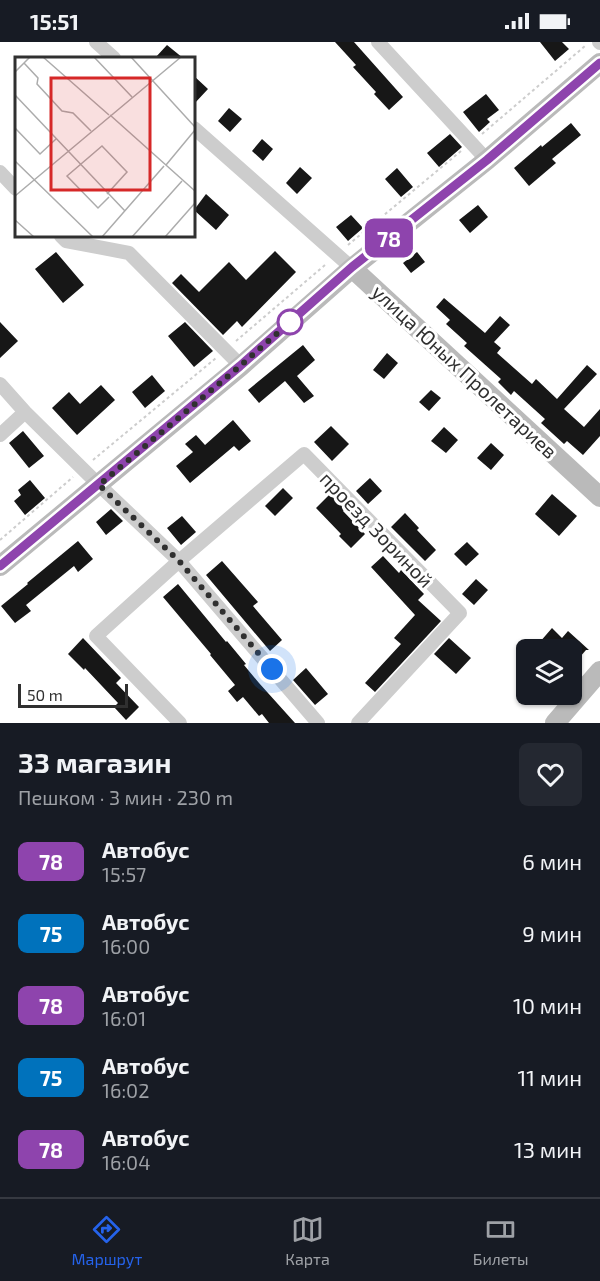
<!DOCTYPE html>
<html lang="ru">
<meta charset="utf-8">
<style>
:root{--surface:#171b24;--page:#242831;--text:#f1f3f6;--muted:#9ea1a6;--line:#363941;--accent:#2563eb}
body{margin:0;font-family:"Exo 2",sans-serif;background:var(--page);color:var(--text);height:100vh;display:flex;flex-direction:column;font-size:22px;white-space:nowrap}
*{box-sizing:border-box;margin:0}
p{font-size:20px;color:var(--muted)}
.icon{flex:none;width:33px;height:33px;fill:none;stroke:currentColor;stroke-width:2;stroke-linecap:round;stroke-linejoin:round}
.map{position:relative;height:681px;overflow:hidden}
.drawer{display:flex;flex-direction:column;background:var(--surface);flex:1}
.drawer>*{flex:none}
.badge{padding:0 12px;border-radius:9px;font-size:21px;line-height:39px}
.controls{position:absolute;left:516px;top:597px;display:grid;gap:12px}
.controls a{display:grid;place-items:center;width:66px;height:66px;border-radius:9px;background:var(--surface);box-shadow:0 2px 4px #0004;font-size:30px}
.scale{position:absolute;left:18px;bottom:15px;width:110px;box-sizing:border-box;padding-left:6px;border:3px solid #303030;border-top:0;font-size:16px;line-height:21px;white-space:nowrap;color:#303030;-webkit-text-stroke:4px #fff;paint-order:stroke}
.you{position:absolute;width:30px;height:30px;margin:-15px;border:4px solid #fff;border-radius:50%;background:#1a73e8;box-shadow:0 0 0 9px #1a73e833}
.map>.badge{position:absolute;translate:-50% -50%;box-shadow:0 0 0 3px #fff}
.round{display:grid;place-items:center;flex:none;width:63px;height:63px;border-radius:9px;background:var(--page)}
.headline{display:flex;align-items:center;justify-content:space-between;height:102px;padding:0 18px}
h1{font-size:28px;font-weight:700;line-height:45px}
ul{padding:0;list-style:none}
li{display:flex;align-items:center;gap:18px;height:72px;padding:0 18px}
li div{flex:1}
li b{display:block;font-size:22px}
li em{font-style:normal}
li .badge{min-width:66px;font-weight:700;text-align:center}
.status{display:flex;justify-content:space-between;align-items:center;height:42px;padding:0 30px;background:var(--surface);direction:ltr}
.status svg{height:16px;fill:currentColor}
.tab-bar{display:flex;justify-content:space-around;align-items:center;height:84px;border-top:2px solid var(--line);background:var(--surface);font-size:16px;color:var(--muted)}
.tab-bar a{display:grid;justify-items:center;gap:3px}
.tab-bar .active{color:var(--accent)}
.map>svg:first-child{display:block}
.building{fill:#171717}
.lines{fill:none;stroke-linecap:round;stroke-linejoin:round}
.path{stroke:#cdcdcd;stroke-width:2;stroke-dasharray:3 3;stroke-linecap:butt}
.street{stroke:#cdcdcd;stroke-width:14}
.secondary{stroke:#bababa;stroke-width:20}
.line-casing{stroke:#fff;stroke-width:14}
.line{stroke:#8e44ad;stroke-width:9}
.walk{stroke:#303030;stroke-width:6;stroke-dasharray:0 10.8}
.stop-dot{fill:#fff;stroke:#8e44ad;stroke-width:3}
.labels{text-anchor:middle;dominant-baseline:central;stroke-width:6;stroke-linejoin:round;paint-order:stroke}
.street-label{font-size:20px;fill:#303030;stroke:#fff}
.inset-road{fill:none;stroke:#acacac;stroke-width:1.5}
.view{fill:#d62828;fill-opacity:0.15;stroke:#d62828;stroke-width:3}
.inset-edge{fill:none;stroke:#303030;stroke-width:3}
</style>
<div class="status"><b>15:51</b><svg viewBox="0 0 49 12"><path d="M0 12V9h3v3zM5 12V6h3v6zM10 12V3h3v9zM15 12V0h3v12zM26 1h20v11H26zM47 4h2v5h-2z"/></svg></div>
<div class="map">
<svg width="600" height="681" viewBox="0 0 600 681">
<rect width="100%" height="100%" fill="#fff"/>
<path class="building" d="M 335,0 L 354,0 L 403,55 L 389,68 L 374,52 L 376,50 L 353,25 L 356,23 Z
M 540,0 L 562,0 L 569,7 L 555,19 Z
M 167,3 L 183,16 L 155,16 Z
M 194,34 L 208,47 L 194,62 Z
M 486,52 L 499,68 L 487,77 L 490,80 L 479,90 L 463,70 Z
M 229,66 L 242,77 L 230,90 L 218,79 Z
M 571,81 L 581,93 L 552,117 L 556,121 L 529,144 L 514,126 L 541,103 L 542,105 Z
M 450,92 L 462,105 L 439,125 L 427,111 Z
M 262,97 L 273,107 L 263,119 L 252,109 Z
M 300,125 L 312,136 L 297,152 L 286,141 Z
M 397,126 L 413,145 L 401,155 L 385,137 Z
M 206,152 L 229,173 L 216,188 L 194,168 Z
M 478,163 L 488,175 L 470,191 L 459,178 Z
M 351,173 L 363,186 L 348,199 L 336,185 Z
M 275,209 L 296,230 L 242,285 L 237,279 L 223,293 L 172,241 L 181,232 L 199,250 L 229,220 L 246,238 Z
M 56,210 L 84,243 L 63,261 L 35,227 Z
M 417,210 L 425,220 L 411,231 L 403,221 Z
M 444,256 L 485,291 L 500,274 L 510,283 L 494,300 L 501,306 L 497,311 L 532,342 L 536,337 L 557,357 L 587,323 L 597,332 L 564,367 L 584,385 L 600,367 L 600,394 L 583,413 L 567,399 L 564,402 L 541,381 L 545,377 L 514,349 L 511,353 L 498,340 L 501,337 L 464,304 L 467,301 L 446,282 L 450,278 L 436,265 Z
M 0,280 L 18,299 L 0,316 Z
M 185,280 L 213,309 L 194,325 L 168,294 Z
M 303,303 L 315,318 L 297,334 L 314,354 L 304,361 L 285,339 L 259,361 L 248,348 Z
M 387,311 L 398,321 L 384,337 L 373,328 Z
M 152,333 L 165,349 L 145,366 L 132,350 Z
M 101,343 L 115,358 L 77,393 L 52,366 L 69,350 L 80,362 Z
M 431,348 L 441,356 L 429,369 L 419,360 Z
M 233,378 L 251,399 L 239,409 L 234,404 L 190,441 L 176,424 L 193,410 L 185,402 L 196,393 L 205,403 Z
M 331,384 L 349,402 L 332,419 L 314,400 Z
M 444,385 L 458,398 L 446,411 L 431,399 Z
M 23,389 L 44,414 L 29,426 L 9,401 Z
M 491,401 L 504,413 L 491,428 L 477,416 Z
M 370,436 L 382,449 L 368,462 L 356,449 Z
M 30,438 L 45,456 L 25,473 L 14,459 L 21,453 L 18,448 Z
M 283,446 L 293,456 L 275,474 L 265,464 Z
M 330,452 L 345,467 L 343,469 L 365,492 L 351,506 L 339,494 L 341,492 L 316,466 Z
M 552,452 L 577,474 L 559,494 L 535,472 Z
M 111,467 L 123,479 L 106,493 L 96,480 Z
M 405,471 L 419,486 L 417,488 L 436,508 L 425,519 L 391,485 Z
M 182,474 L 196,490 L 181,503 L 167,486 Z
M 78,499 L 93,517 L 78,530 L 74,524 L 26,563 L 31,569 L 15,581 L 1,564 L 28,542 L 27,541 Z
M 467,500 L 479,512 L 466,524 L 454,512 Z
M 383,514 L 399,531 L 401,528 L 424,552 L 418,558 L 441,579 L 375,650 L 365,641 L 401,602 L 394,596 L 415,573 L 371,525 Z
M 222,519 L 258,560 L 253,564 L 282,598 L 270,609 L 206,533 Z
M 476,537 L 488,548 L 474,563 L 462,552 Z
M 178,542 L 226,600 L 227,599 L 246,622 L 244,623 L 259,641 L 295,681 L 269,681 L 262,672 L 259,674 L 243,655 L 237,660 L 228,649 L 235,643 L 210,613 L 211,612 L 163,555 Z
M 552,586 L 562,596 L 568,589 L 589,608 L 586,608 L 572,624 L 572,608 L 533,608 Z
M 83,596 L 121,636 L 116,641 L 139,665 L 126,678 L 114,665 L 118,661 L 85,626 L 84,628 L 68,612 Z
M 449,596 L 471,616 L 456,632 L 434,612 Z
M 306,626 L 328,652 L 315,663 L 293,638 Z"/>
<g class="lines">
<path class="path" d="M 482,92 L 585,4
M 348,203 L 461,109
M 236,299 L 325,223
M 93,418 L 216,316
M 0,498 L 73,435"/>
<path class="street" d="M 96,0 L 114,16
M 378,0 L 487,118
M 599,0 L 600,1
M 194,86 L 352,226
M 0,130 L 16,147
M 61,194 L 66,199 L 129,211 L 241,324
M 0,342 L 25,370 L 99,443 L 179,519 L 318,681
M 0,393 L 25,370
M 180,681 L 96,594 L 179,519 L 304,412 L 460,571 L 358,681"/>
<path class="secondary" d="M 352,226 L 600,455
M 0,524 L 241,324 L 352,226 L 487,118 L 600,21
M 555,681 L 600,629"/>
</g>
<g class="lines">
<g class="line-casing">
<path id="line" d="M 0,524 L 240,324 L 352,225 L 487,118 L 600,21"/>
</g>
<use href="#line" class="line"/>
<path class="walk" d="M 272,627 L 179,519 L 99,443 L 240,324 L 290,280"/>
</g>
<circle class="stop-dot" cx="290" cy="280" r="12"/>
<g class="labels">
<g class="street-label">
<text transform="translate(465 329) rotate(43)">улица Юных Пролетариев</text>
<text transform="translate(377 487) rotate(46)">проезд Зориной</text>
</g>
</g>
<g transform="translate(15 15)">
<rect width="180" height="180" fill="#fff"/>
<path class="inset-road" d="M 28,0 L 94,58M 79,0 L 117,40M 116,0 L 180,70M 9,6 L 23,21 L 22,27 L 47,54 L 58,56 L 76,74M 0,15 L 15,0M 0,38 L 110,154M 95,58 L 180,134M 0,71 L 25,97 L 41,82M 0,104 L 78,180M 151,108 L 180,73M 92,137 L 112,115 L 87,89 L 52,119 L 83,151 L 94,140M 0,139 L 166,0M 0,163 L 19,180M 87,180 L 149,109M 117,180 L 167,124M 150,180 L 180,146"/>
<path class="view" d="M 36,21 L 135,21 L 135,133 L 36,133 Z"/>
<rect width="180" height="180" class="inset-edge"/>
</g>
</svg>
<div class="controls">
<a><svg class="icon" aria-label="layers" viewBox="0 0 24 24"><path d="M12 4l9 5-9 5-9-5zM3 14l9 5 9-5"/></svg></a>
</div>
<div class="scale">50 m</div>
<div class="you" style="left:272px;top:627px"></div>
<b class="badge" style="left:389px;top:196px;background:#8e44ad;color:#fff">78</b>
</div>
<section class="drawer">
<div class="headline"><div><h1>33 магазин</h1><p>Пешком · 3 мин · 230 m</p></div><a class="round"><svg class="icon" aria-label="heart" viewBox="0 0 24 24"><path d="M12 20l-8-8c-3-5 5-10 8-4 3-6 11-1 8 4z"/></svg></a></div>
<ul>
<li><span class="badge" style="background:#8e44ad;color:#fff">78</span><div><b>Автобус</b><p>15:57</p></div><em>6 мин</em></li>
<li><span class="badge" style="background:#0072bc;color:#fff">75</span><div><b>Автобус</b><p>16:00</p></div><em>9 мин</em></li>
<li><span class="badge" style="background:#8e44ad;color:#fff">78</span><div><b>Автобус</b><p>16:01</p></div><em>10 мин</em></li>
<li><span class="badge" style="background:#0072bc;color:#fff">75</span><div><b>Автобус</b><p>16:02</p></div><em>11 мин</em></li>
<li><span class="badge" style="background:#8e44ad;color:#fff">78</span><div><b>Автобус</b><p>16:04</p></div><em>13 мин</em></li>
</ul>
</section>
<nav class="tab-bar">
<a class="active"><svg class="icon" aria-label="directions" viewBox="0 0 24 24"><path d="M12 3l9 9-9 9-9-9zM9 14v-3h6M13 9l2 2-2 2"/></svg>Маршрут</a>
<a><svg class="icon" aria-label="map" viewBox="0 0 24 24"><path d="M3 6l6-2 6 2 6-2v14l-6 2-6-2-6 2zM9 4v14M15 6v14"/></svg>Карта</a>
<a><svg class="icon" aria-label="tickets" viewBox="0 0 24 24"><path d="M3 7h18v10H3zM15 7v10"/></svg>Билеты</a>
</nav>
